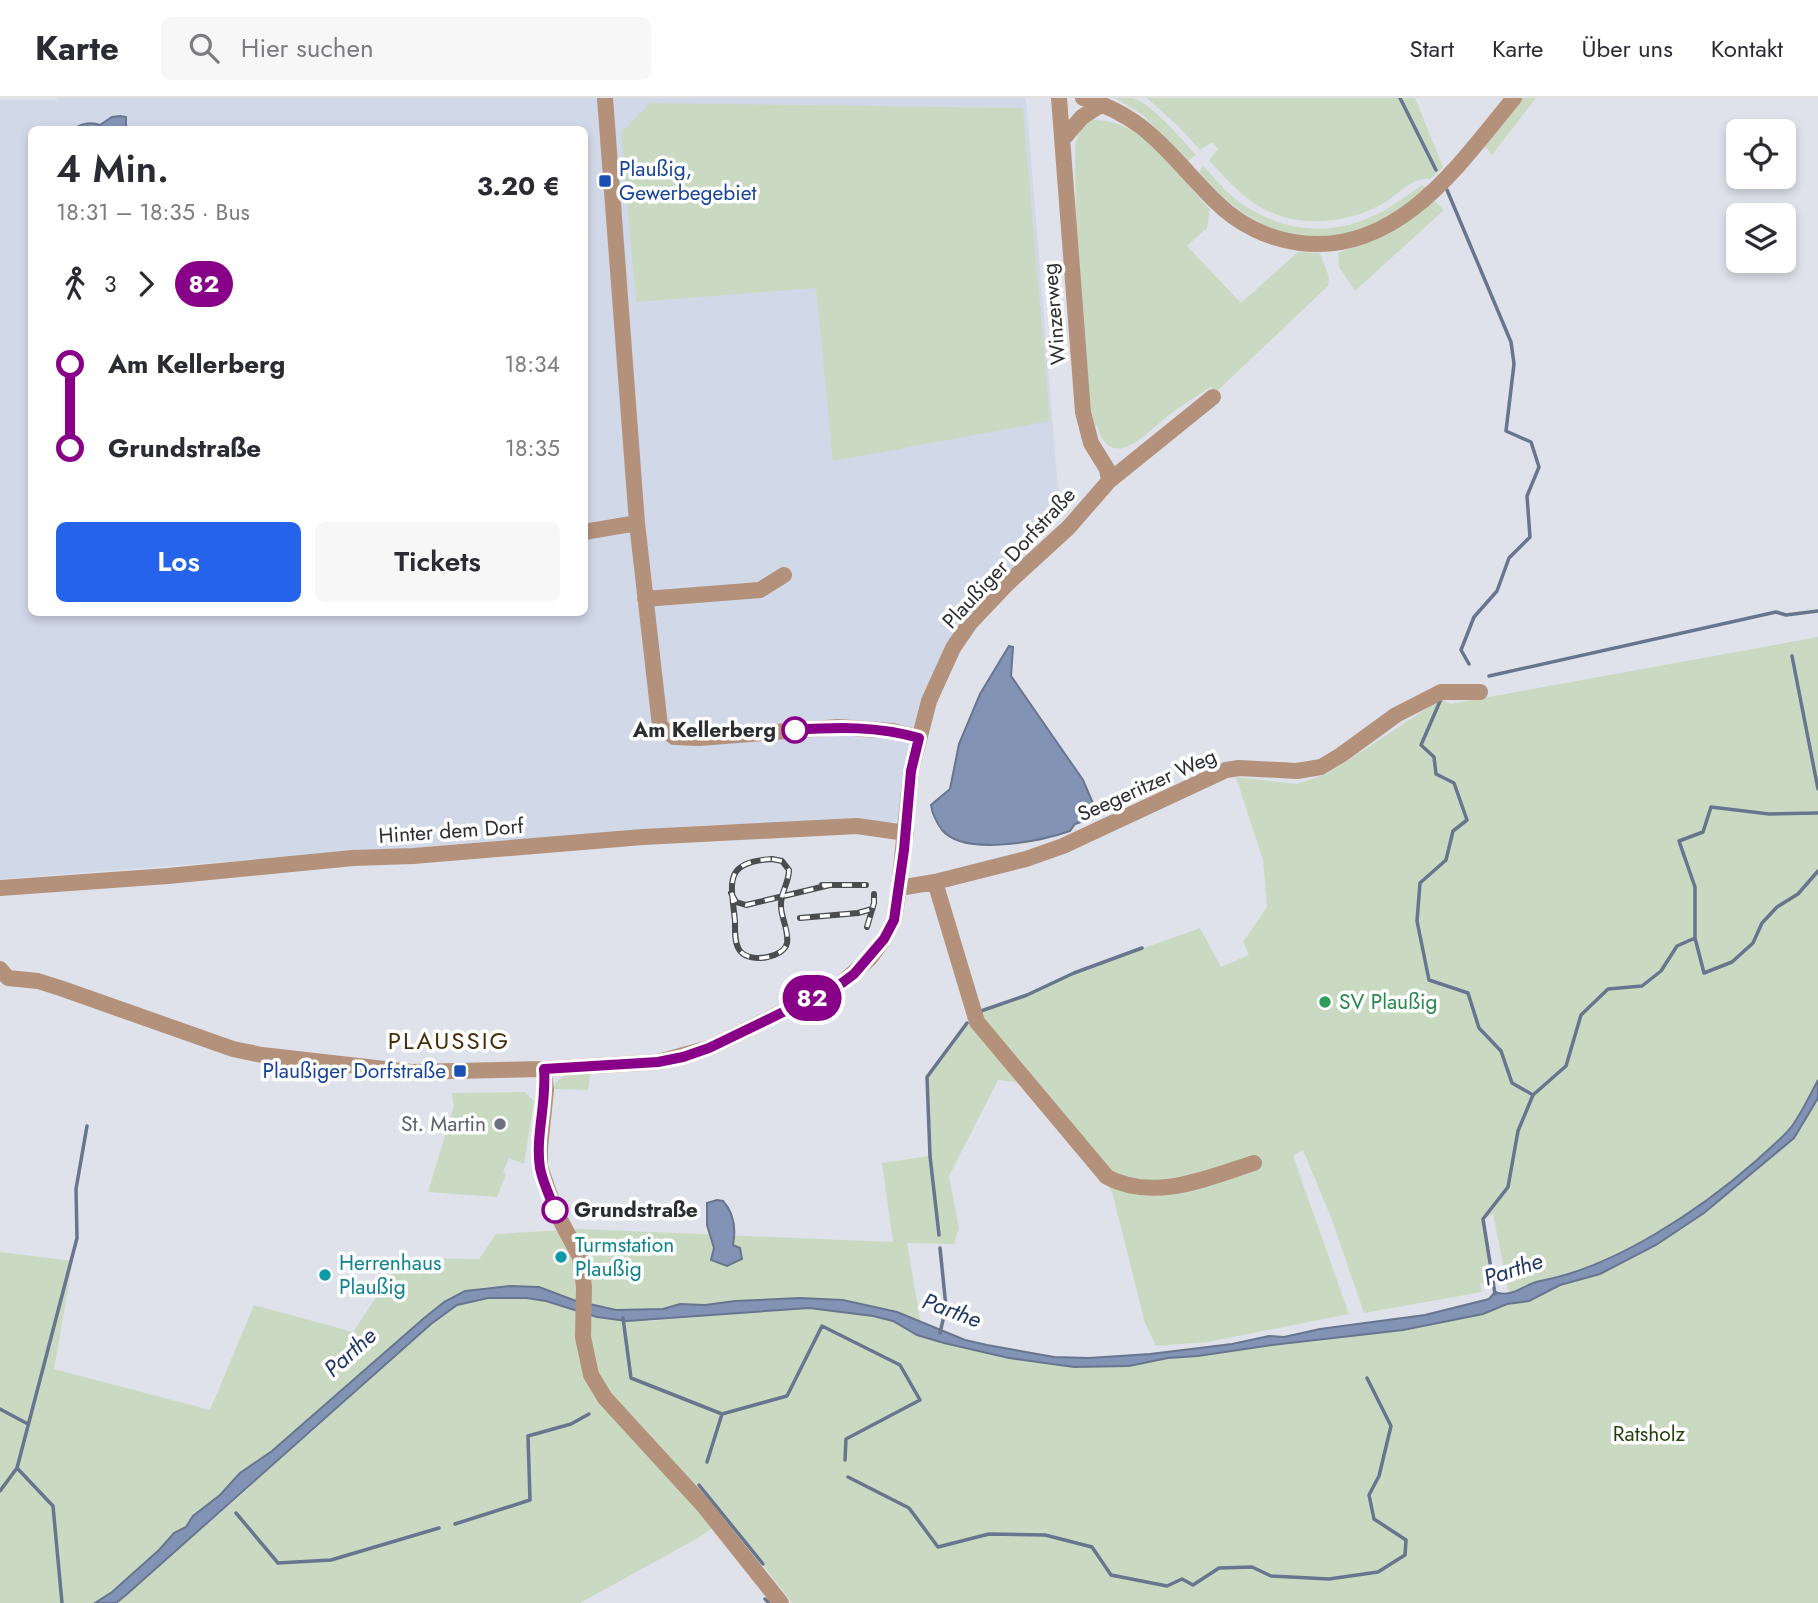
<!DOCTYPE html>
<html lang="de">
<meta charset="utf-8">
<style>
:root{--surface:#fff;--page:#f7f7f7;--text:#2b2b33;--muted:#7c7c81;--line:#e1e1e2;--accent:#2563eb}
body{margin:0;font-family:Jost,sans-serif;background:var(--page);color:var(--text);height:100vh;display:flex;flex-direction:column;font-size:26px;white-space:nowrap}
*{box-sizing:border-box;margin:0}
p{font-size:23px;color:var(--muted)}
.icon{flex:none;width:38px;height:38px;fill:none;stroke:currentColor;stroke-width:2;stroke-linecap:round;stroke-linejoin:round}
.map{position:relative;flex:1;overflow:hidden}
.panel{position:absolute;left:28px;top:28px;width:560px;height:490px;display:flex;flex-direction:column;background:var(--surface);border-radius:10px;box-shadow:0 4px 10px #0003}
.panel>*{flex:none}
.badge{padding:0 14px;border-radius:23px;font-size:24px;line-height:46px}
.fabs{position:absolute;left:1726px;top:21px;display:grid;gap:14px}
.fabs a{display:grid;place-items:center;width:70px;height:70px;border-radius:10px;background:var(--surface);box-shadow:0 4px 10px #0003;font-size:35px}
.map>.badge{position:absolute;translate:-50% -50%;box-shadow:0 0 0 4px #fff}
.legs{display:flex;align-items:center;gap:10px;height:77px;padding:0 28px;font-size:23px}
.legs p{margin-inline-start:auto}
.head{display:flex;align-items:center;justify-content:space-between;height:119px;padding:0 28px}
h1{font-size:38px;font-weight:600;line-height:52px}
.cta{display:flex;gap:14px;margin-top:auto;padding:14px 28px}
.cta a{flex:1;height:80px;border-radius:10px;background:var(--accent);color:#fff;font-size:28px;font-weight:600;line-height:80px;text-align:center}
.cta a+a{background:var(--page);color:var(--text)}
ul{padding:0 28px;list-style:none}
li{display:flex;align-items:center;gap:24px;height:84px;font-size:26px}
li i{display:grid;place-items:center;width:10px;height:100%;margin:0 9px;background:currentColor}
li i::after{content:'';width:18px;height:18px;margin:-9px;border:5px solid;border-radius:50%;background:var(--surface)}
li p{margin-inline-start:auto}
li:first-child i{background:linear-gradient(#0000 50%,currentColor 0)}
li:last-child i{background:linear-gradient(currentColor 50%,#0000 0)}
header{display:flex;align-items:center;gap:42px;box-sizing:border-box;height:98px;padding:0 35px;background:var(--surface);border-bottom:2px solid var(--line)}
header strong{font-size:33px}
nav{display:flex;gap:38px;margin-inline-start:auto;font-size:24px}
.search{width:490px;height:63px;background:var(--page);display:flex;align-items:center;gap:18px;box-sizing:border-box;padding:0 24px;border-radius:10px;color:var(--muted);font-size:26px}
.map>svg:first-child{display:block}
.built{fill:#d1d8e7;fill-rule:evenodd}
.green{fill:#cadac2}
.water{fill:#8293b6;stroke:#68758e;stroke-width:2}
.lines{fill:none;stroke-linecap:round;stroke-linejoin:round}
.stream{stroke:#68758e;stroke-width:3.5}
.minor{stroke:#b3917b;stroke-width:16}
.rail-casing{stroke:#4b4c50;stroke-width:6}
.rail{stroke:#fff;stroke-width:3.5;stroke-dasharray:10;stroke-linecap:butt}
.line-1-casing{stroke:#fff;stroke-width:16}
.line-1{stroke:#808;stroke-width:10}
.transit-dot{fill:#1a4fb4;stroke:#fff;stroke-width:2.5}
.stop-1-dot{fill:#fff;stroke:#808;stroke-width:3.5}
.leisure-dot{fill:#2e9e5b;stroke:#fff;stroke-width:2.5}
.worship-dot{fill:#6b7280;stroke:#fff;stroke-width:2.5}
.culture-dot{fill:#0f9aa8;stroke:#fff;stroke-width:2.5}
.labels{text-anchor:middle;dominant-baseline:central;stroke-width:7;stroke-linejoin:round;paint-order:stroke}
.transit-label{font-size:21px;fill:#164399;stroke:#fff;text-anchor:start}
.street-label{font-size:21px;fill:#2d2e31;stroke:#fff}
.stop-label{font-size:21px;font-weight:bold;fill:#2d2e31;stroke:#fff;text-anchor:end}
.leisure-label{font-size:21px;fill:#27864d;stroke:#fff;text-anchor:start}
.worship-label{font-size:21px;fill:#5b616d;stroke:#fff;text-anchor:end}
.culture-label{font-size:21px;fill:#0d838f;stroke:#fff;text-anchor:start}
.park-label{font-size:21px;fill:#23410e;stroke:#fff}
.water-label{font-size:23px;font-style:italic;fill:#233866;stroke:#fff}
.quarter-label{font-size:24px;letter-spacing:2px;fill:#452f0a;stroke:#fff}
</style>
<header>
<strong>Karte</strong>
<div class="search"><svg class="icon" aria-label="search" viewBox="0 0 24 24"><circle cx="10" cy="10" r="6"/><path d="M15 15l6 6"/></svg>Hier suchen</div>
<nav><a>Start</a><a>Karte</a><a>Über uns</a><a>Kontakt</a></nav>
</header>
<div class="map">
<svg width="1818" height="1505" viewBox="0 0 1818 1505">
<rect width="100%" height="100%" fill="#dfe2eb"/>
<path class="built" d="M 57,0 L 1026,0 L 1059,403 L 1008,485 L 970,525 L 929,603 L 907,724 L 706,727 L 0,781 L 0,2 L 57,2 ZM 32,32 L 584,32 L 584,514 L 32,514 Z"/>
<path class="green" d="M 1115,0 C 1120,0 1127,0 1132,0 C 1152,5 1182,42 1196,57 L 1188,63 L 1143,17 Z
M 1147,0 L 1415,0 L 1443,69 L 1430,81 C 1412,79 1399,96 1384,105 C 1347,126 1298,131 1260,109 C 1240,97 1224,79 1209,62 L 1218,51 L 1212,44 L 1200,52 L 1178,28 Z
M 1521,0 L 1536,0 L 1492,57 L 1483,46 Z
M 650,5 L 1023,10 L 1050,323 L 833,363 L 816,190 L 636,204 L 621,35 Z
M 1092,22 C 1145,20 1177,78 1210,111 L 1207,130 L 1187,148 L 1241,205 L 1298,154 L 1320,155 L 1329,179 L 1328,188 L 1216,294 L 1211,289 C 1197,298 1182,307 1169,317 C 1148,333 1112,377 1097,328 L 1095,328 L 1091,312 L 1076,137 L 1075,47 L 1082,27 Z
M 1203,68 C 1213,78 1222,90 1233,99 C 1271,130 1321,140 1366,121 C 1387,113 1404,99 1422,87 L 1428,91 C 1414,101 1400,114 1384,123 C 1377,127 1367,129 1359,132 C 1293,155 1241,122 1199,74 Z
M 1432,101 L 1444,112 L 1355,193 L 1339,169 L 1338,155 L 1388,136 L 1408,123 Z
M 1818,539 L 1818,982 L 1792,1028 L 1780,1041 L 1742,1075 L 1679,1121 L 1624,1155 L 1509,1196 L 1493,1116 L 1483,1122 L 1493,1183 L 1480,1186 L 1482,1194 L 1364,1215 L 1332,1122 L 1303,1052 L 1293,1058 L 1349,1216 L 1208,1244 L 1156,1248 L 1145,1225 L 1112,1094 L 1103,1080 L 1023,985 L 998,982 L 949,1078 L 959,1130 L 954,1146 L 907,1145 L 921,1226 L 897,1214 L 840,1202 L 800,1200 L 705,1207 L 680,1206 L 664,1211 L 616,1212 L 576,1203 L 539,1189 L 485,1189 L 465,1193 L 436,1210 L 406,1235 L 386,1255 L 272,1353 L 240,1375 L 220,1397 L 193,1418 L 186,1429 L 174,1435 L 159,1452 L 103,1500 L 95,1505 L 0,1505 L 0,1154 L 73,1163 L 54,1271 L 210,1312 L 254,1207 L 353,1234 L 402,1160 L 479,1161 L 496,1136 L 581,1131 L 893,1144 L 882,1065 L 929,1058 L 927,979 L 967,925 L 981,913 L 1027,897 L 1074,875 L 1200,830 L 1221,869 L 1249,857 L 1243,844 L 1267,809 L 1263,762 L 1236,679 L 1297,686 L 1329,675 L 1441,601 L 1450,606 Z
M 591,973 L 588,992 L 553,991 C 560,974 574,975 591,973 Z
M 525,994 L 534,1003 L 524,1066 L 509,1060 L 503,1074 L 506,1076 L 497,1099 L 428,1094 L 454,1008 L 452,995 Z
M 1818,1000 L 1818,1505 L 792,1505 L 727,1420 L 698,1440 L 580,1505 L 116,1505 L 249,1390 L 260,1376 L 316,1330 L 431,1226 L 452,1209 L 480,1200 L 513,1200 L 546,1203 L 597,1219 L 627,1223 L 652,1223 L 790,1210 L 841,1213 L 893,1223 L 917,1237 L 944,1245 L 1009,1260 L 1074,1269 L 1129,1268 L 1168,1260 L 1198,1258 L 1272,1247 L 1403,1232 L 1483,1216 L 1507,1206 L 1529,1203 L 1560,1187 L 1600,1176 L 1656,1147 L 1704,1115 L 1794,1040 Z"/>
<path class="water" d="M 120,18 L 126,19 L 126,31 L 75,31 C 80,25 92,24 100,27 L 112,19 Z
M 1009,548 L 1013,549 L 1011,578 L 1083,682 L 1095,710 L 1095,719 L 1075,726 L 1070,733 C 1041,743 965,759 942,732 C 937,725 932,715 931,707 L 950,691 L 959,646 L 980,596 Z
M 1818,982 L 1818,1000 L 1794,1040 L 1704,1115 L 1656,1147 L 1600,1176 L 1560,1187 L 1529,1203 L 1507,1206 L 1483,1216 L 1403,1232 L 1272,1247 L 1198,1258 L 1168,1260 L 1129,1268 L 1074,1269 L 1009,1260 L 944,1245 L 917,1237 L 893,1223 L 873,1218 L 809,1210 L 627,1223 L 597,1219 L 546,1203 L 526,1200 L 488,1200 L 457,1207 L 431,1226 L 126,1497 L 116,1505 L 95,1505 L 112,1494 L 159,1452 L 174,1435 L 186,1429 L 193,1418 L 220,1397 L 240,1375 L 272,1353 L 423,1221 L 444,1204 L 465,1193 L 510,1188 L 539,1189 L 576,1203 L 616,1212 L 663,1211 L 680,1206 L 705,1207 L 735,1203 L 800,1200 L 843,1202 L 897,1214 L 965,1242 L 987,1247 L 1054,1259 L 1089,1260 L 1150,1256 L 1232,1246 L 1269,1238 L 1284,1239 L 1320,1231 L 1425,1217 L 1489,1201 L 1495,1194 C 1512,1201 1524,1186 1540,1183 C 1615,1169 1700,1112 1757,1062 C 1768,1051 1782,1041 1792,1028 C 1802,1014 1810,997 1818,982 Z
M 717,1102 L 723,1103 C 734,1115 736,1131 733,1147 L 740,1150 L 742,1161 L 727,1168 L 711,1162 L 714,1150 L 707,1127 L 707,1105 Z"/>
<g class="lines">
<path class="stream" d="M 1400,0 L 1436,72
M 1447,92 L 1511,244 L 1514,266 L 1506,333 L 1531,344 L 1539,369 L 1527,398 L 1530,439 L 1509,460 L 1497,493 L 1474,519 L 1461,552 L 1469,566
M 1792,558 L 1818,691
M 1489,578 L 1776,514 L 1786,517 L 1818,513
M 1441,601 L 1421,647 L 1434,659 L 1436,676 L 1454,685 L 1467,722 L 1453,733 L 1446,762 L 1420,785 L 1417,823 L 1429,882 L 1468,895 L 1479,930 L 1501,953 L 1512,985 L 1533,997 L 1518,1033 L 1508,1089 L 1483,1121 L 1495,1196
M 1695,840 L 1704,875 L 1732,864 L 1753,845 L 1762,825 L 1777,809 L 1798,796 L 1818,773
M 981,913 L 1027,897 L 1074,875 L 1142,850
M 1533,997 L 1566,968 L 1581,917 L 1608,891 L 1642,888 L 1661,873 L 1677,848 L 1695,840 L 1695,789 L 1679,743 L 1703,734 L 1711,709 L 1769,716 L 1818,715
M 939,1137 L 930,1058 L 927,979 L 967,925
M 940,1150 L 946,1209 L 940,1235
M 623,1220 L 631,1280 L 722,1316 L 787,1298 L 822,1228 L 900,1267 L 920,1302 L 846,1341 L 845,1362
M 0,1311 L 28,1326
M 707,1364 L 722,1316
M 848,1379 L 909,1410 L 938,1449 L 989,1436 L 1045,1437 L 1092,1449 L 1111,1477 L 1167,1488 L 1182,1481 L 1193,1487 L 1219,1470 L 1252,1469 L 1271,1478 L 1329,1481 L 1378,1474 L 1405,1457 L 1406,1442 L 1374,1421 L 1369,1397 L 1379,1378 L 1391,1328 L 1367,1280
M 699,1387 L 763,1466
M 0,1393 L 17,1370
M 236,1415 L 278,1465 L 331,1462 L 439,1430
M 455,1426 L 530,1402 L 528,1338 L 571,1326 L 589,1316
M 765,1501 L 769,1505
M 62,1505 L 53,1408 L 17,1370 L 77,1140 L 76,1091 L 87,1028"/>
<path class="minor" d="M 605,0 L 637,425 L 660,628 L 674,639 L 699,640 L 838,629 L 892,633 L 919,640
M 1059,0 L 1083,314 L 1091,345 L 1107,371 L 1109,383
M 1083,0 C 1149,19 1170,59 1215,103 C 1238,126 1268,141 1300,145 C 1398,157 1459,67 1514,0
M 1063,41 L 1082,19 L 1102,6
M 584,434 L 637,425
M 645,501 L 760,492 L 784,477
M 935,784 L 977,924 L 1107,1079 C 1154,1104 1207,1080 1254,1065
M 0,790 L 168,778 L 353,760 L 413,758 L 643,739 L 857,728 L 906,735
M 899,790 L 935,784 L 1026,761 L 1063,748 L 1226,672 L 1239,670 L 1297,673 L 1321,669 L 1341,657 L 1396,617 L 1441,594 L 1480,594
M 0,871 L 8,880 L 38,883 L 63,891 L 233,951 L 262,957 L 411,974 L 544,971 L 658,964 L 709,950 L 842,885 L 870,860 L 884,841 L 894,822 L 899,790 L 911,673 L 929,603 L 953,550 L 970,525 L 1008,485 L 1069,429 L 1109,383 L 1213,299
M 544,971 L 546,992 L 540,1050 L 540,1069 L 555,1112 L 580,1159 L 584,1189 L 583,1239 L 591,1277 L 605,1300 L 703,1407 L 781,1505"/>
<g class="rail-casing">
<path id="rail" d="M 772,761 L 782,763 L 789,772 C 789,785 780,795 781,808 C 781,820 789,832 787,845 C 784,860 751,865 741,854 C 734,847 735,832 735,823 C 731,784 723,764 772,761 Z
M 822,787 L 866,787
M 731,795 L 736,804 L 746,807 L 830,787
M 800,820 L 858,815 L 872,811
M 867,829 L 874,805 L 874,796"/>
</g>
<use href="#rail" class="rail"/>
</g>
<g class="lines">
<g class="line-1-casing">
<path id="line-1" d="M 555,1112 C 550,1099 543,1085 540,1070 C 535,1039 547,1004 544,971 L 658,964 L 683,959 L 709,950 L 769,921 L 842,885 L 854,876 L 884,841 L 894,822 L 904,752 L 911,673 L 919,640 C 877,628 838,629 795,632"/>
</g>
<use href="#line-1" class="line-1"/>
</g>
<g class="transit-dot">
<rect x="598" y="76" width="14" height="14" rx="3.5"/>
<rect x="453" y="966" width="14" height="14" rx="3.5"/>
</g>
<g class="stop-1-dot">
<circle cx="795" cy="632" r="12"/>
<circle cx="555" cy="1112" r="12"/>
</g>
<circle class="leisure-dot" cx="1325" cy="904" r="7"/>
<circle class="worship-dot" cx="500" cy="1026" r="7"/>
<g class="culture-dot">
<circle cx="561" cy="1159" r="7"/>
<circle cx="325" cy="1177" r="7"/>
</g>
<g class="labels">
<g class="transit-label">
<text x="619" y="71">Plaußig,<tspan x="619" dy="24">Gewerbegebiet</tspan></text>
<text x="446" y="973" text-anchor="end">Plaußiger Dorfstraße</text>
</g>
<g class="street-label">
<text transform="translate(1054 216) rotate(-95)">Winzerweg</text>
<text transform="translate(1009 460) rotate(-47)">Plaußiger Dorfstraße</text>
<text transform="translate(1147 687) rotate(-24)">Seegeritzer Weg</text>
<text transform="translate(451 733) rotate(-4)">Hinter dem Dorf</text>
</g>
<g class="stop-label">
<text x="776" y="632">Am Kellerberg</text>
<text x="574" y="1112" text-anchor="start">Grundstraße</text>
</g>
<g class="leisure-label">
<text x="1339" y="904">SV Plaußig</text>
</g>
<g class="worship-label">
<text x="486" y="1026">St. Martin</text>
</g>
<g class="culture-label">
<text x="575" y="1147">Turmstation<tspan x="575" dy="24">Plaußig</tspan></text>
<text x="339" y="1165">Herrenhaus<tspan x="339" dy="24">Plaußig</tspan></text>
</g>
<g class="park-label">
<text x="1649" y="1336">Ratsholz</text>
</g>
<g class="water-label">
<text transform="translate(1513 1171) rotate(-18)">Parthe</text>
<text transform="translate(952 1212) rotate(20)">Parthe</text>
<text transform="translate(350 1254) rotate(-42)">Parthe</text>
</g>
<g class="quarter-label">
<text x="449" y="942">PLAUSSIG</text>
</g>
</g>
</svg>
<div class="fabs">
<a><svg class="icon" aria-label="locate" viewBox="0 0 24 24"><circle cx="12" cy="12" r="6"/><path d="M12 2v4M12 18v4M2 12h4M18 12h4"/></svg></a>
<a><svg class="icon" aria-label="layers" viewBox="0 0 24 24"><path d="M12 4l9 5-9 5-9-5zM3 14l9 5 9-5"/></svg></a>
</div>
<b class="badge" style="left:812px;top:900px;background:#808;color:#fff">82</b>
<section class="panel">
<div class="head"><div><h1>4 Min.</h1><p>18:31 – 18:35 · Bus</p></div><b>3.20 €</b></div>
<div class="legs"><svg class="icon" aria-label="walk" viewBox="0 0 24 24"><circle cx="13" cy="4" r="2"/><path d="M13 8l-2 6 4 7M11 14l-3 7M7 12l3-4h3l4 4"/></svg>3<svg class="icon" aria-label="forward" viewBox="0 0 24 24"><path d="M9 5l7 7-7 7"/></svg><b class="badge" style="background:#808;color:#fff">82</b></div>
<ul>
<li><i style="color:#808"></i><b>Am Kellerberg</b><p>18:34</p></li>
<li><i style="color:#808"></i><b>Grundstraße</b><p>18:35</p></li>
</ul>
<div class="cta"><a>Los</a><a>Tickets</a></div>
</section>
</div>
